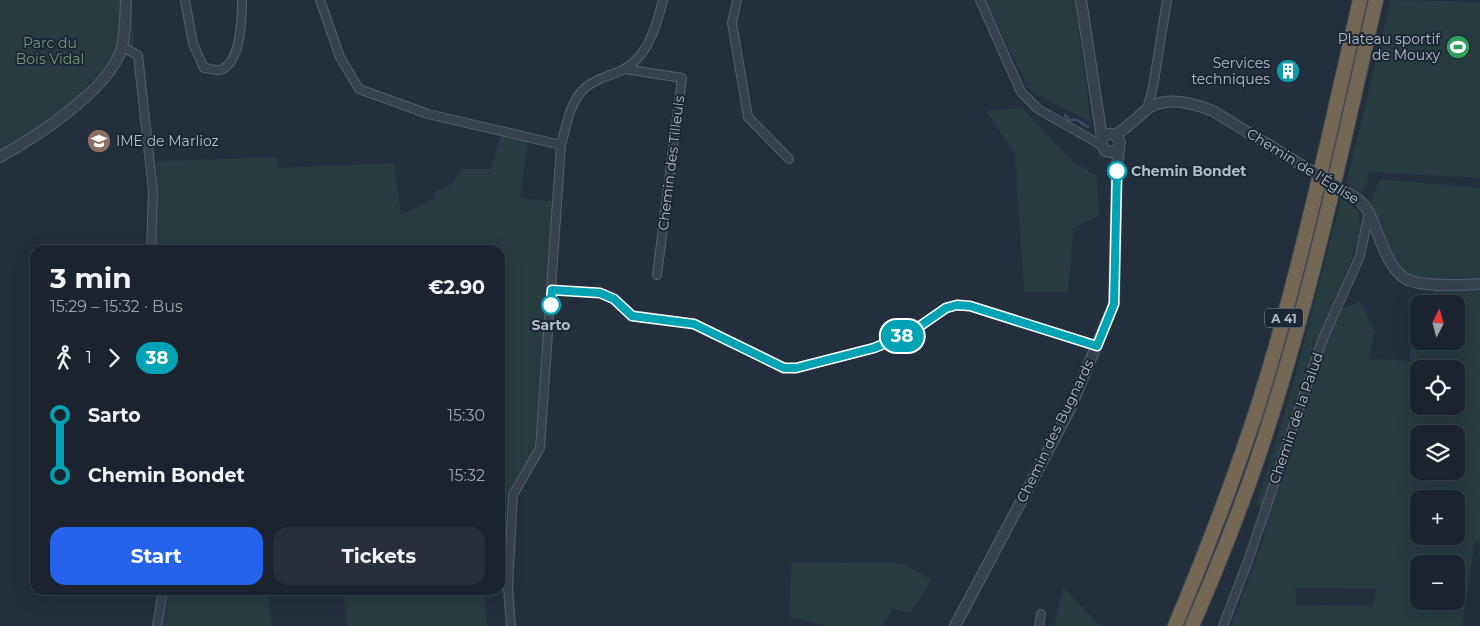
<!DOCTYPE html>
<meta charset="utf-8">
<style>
:root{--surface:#1b232e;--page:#282f3a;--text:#f1f3f6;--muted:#a0a4aa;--line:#39404a;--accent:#2563eb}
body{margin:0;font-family:Montserrat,sans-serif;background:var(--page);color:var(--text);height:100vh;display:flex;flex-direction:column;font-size:19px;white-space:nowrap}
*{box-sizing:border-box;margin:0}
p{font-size:16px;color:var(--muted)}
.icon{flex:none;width:28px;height:28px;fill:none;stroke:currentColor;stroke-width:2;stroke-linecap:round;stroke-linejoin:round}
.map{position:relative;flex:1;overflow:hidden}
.drawer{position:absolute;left:30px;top:245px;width:475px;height:350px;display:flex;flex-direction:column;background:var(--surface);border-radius:15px;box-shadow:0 5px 20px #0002,0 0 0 1px var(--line)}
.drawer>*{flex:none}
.badge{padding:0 10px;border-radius:16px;font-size:18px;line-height:32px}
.needle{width:32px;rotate:6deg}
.buttons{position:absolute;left:1410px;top:295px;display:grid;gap:10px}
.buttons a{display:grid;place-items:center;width:55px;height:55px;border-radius:10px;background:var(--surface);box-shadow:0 5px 20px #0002,0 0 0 1px var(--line);font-size:25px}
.map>.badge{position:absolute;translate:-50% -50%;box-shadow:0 0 0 2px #fff}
.legs{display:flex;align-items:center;gap:8px;height:55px;padding:0 20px;font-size:16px}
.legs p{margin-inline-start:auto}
.head{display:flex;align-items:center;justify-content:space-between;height:85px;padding:0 20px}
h1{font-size:28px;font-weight:700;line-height:38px}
.cta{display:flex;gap:10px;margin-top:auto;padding:10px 20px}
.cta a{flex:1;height:58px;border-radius:15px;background:var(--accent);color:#fff;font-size:20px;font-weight:700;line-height:58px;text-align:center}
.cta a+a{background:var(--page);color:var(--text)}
ul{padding:0 20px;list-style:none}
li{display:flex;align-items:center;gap:18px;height:60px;font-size:19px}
li i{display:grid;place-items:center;width:8px;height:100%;margin:0 6px;background:currentColor}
li i::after{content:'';width:12px;height:12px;margin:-6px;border:4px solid;border-radius:50%;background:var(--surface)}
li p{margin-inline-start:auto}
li:first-child i{background:linear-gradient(#0000 50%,currentColor 0)}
li:last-child i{background:linear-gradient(currentColor 50%,#0000 0)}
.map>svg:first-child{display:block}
.green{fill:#263c3f;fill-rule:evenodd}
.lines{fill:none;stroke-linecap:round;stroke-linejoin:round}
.stream{stroke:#394c67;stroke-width:2.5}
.minor-casing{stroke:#565f6c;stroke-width:10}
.tertiary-casing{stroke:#565f6c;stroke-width:12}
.motorway-casing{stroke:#434c59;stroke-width:16}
.minor{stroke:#38414e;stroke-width:8}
.tertiary{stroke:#38414e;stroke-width:10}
.motorway{stroke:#746855;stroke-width:14}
.tertiary-bridge-casing{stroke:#565f6c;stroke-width:12;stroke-linecap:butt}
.tertiary-bridge{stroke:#38414e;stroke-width:10}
.line-1-casing{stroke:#fff;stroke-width:11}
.line-1{stroke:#00a3b4;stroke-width:8}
.stop-1-dot{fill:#fff;stroke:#00a3b4;stroke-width:2.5}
.labels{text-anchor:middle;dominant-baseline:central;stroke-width:4;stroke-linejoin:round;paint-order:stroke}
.shield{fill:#1d2633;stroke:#878f9c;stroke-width:1}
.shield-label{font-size:12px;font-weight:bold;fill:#b4bcc9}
.poi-label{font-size:14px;fill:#b4bcc9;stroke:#1d2633;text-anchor:end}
.park-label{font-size:14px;fill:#6b9a76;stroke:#1d2633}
.street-label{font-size:14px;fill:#b4bcc9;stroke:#1d2633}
.stop-label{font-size:14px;font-weight:bold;fill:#b4bcc9;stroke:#1d2633;text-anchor:start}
</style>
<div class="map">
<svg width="1480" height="626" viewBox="0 0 1480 626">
<rect width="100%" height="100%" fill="#242f3e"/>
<path class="green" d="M 0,0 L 121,0 L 119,36 L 114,56 L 69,106 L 45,128 L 0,153 Z
M 128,0 L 132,0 L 134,45 L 131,47 L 126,43 Z
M 985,0 L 1075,0 L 1091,122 L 1030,91 Z
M 1391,0 L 1480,2 L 1480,178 L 1369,172 L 1367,186 L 1360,192 L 1346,184 Z
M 1022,108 L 1071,160 L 1097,176 L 1099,215 L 1074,228 L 1068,292 L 1024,292 L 1015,154 L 986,111 Z
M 501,135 L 528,141 L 520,198 L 554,202 L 534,453 L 505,500 L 506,591 L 485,595 L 487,626 L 347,626 L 343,590 L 500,590 L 500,250 L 155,250 L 157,161 L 276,157 L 279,168 L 394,163 L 401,215 L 434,199 L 435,191 L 451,185 L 461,169 L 491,169 Z
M 1380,179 L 1480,188 L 1480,281 C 1453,281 1404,286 1390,257 C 1382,240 1377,220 1370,202 Z
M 1341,198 L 1358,210 L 1361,233 L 1330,314 L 1360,301 L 1375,332 L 1368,359 L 1409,361 L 1418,307 L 1419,341 L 1456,341 L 1456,304 L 1429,304 L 1434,289 L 1480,289 L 1480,542 L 1475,541 L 1462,626 L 1231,626 L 1262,543 L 1269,513 L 1257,504 L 1294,381 ZM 1419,369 L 1456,369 L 1456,406 L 1419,406 ZM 1419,434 L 1456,434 L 1456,471 L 1419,471 ZM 1419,499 L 1456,499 L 1456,536 L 1419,536 ZM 1419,564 L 1456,564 L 1456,601 L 1419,601 ZM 1295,588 L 1377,589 L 1377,590 L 1372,606 L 1296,605 Z
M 885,562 L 905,564 L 932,580 L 910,613 L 893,608 L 882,626 L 826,626 L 789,617 L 791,563 Z
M 1063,587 L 1100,626 L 1054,626 Z
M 168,590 L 267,590 L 272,626 L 162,626 Z"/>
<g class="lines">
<path class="stream" d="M 1065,115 L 1069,120 L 1077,120 L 1088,127"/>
<g class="minor-casing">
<path id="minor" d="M 185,0 L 193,44 L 204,68 C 209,68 216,71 220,70 C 241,64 242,18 242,0
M 320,0 L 340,57 L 359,89 L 428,114 L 561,145
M 737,0 L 732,23 L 748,117 L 789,159
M 980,0 L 1021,92 L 1038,109 L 1101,145
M 122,47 L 138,55 L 153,191 L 151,250
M 625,69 L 682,78 L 657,275
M 1147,109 L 1153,87 L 1167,0
M 552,290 L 600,293 L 614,299 L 633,315 L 694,324 L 784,368 L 795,368 L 874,348 L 910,333 L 946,308 L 957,305 L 970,306 L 1097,346
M 157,626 L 163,590
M 511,626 L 508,587 L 513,495 L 540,448 L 561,145 C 566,128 569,106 581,92 C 590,81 606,77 618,72 C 647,60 656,28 663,0
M 1039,626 L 1041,614
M 1223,626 L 1248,561 L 1322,341 L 1360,256 L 1369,212"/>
</g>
<g class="tertiary-casing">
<path id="tertiary" d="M 1081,0 L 1102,138
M 1115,135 C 1127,128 1135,119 1146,110 C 1164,95 1193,103 1213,111 L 1303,166
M 0,157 C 36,137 108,90 121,50 C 126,34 125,16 126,0
M 1356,198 C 1367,205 1370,215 1375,227 C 1382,244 1388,265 1403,277 C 1417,288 1462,285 1480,284
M 955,626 L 1069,411 L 1114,304 L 1117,165 L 1120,142 L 1115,135 C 1108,132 1103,135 1101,142 L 1105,151 L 1111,152 L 1117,149"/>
</g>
<g class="motorway-casing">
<path id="motorway" d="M 1175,626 C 1211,540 1245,453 1271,363 C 1306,244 1332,122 1360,0
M 1192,626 C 1222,557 1250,486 1272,414 C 1315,278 1344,139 1376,0"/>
</g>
<use href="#minor" class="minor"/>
<use href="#tertiary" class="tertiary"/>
<use href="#motorway" class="motorway"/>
<g class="tertiary-bridge-casing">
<path id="tertiary-bridge" d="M 1303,166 L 1356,198"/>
</g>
<use href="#tertiary-bridge" class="tertiary-bridge"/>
</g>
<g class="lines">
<g class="line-1-casing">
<path id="line-1" d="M 551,305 L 552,290 L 600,293 L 614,299 L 632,316 L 694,324 L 784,368 L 796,368 L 874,348 L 910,333 L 946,308 L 957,305 L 970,306 L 1097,346 L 1114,304 L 1117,171"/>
</g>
<use href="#line-1" class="line-1"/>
</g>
<defs>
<g id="stadium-disc" transform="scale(1.25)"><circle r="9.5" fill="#2e9e5b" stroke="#1d2633"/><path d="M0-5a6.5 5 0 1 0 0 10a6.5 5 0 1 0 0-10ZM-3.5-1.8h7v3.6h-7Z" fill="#fff"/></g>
<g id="building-disc" transform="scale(1.25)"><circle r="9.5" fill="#0f9aa8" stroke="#1d2633"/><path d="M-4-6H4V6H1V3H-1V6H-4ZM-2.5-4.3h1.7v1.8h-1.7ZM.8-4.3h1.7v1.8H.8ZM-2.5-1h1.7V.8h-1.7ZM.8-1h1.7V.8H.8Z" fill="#fff"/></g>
<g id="school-disc" transform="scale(1.25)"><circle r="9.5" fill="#8d6e63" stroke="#1d2633"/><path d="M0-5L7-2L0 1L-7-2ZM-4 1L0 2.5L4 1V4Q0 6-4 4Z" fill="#fff"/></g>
</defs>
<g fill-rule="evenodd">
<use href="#stadium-disc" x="1458" y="47"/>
<use href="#building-disc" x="1288" y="71"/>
<use href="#school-disc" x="99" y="141"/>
</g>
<g class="stop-1-dot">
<circle cx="1117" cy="171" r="9"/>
<circle cx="551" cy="305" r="9"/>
</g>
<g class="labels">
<rect class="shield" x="1265" y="308.5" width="38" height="19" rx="4"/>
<g class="shield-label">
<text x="1284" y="318">A 41</text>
</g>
<g class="poi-label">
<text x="1440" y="39">Plateau sportif<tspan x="1440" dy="16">de Mouxy</tspan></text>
<text x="1270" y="63">Services<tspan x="1270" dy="16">techniques</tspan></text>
<text x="116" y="141" text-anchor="start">IME de Marlioz</text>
</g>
<g class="park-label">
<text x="50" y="43">Parc du<tspan x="50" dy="16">Bois Vidal</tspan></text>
</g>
<g class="street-label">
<text transform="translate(671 163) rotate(-83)">Chemin des Tilleuls</text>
<text transform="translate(1303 166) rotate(32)">Chemin de l'Église</text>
<text transform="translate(1296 418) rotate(-71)">Chemin de la Palud</text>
<text transform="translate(1055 431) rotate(-64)">Chemin des Bugnards</text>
</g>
<g class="stop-label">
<text x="1131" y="171">Chemin Bondet</text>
<text x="551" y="325" text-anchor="middle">Sarto</text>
</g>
</g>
</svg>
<div class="buttons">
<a><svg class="needle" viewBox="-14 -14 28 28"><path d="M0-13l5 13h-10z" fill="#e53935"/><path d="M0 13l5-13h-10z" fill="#a0a4aa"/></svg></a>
<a><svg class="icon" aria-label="locate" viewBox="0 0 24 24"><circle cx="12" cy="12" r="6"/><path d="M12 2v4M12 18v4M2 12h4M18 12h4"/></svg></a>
<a><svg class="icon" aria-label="layers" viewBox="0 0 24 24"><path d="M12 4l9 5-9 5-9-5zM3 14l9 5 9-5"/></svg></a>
<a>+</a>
<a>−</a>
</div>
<b class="badge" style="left:902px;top:336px;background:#00a3b4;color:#fff">38</b>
<section class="drawer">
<div class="head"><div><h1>3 min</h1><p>15:29 – 15:32 · Bus</p></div><b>€2.90</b></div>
<div class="legs"><svg class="icon" aria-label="walk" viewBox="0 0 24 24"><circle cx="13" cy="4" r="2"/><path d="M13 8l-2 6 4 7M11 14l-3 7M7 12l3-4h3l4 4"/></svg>1<svg class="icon" aria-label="forward" viewBox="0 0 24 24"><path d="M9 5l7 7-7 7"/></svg><b class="badge" style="background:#00a3b4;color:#fff">38</b></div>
<ul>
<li><i style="color:#00a3b4"></i><b>Sarto</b><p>15:30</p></li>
<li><i style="color:#00a3b4"></i><b>Chemin Bondet</b><p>15:32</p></li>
</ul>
<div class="cta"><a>Start</a><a>Tickets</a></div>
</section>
</div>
